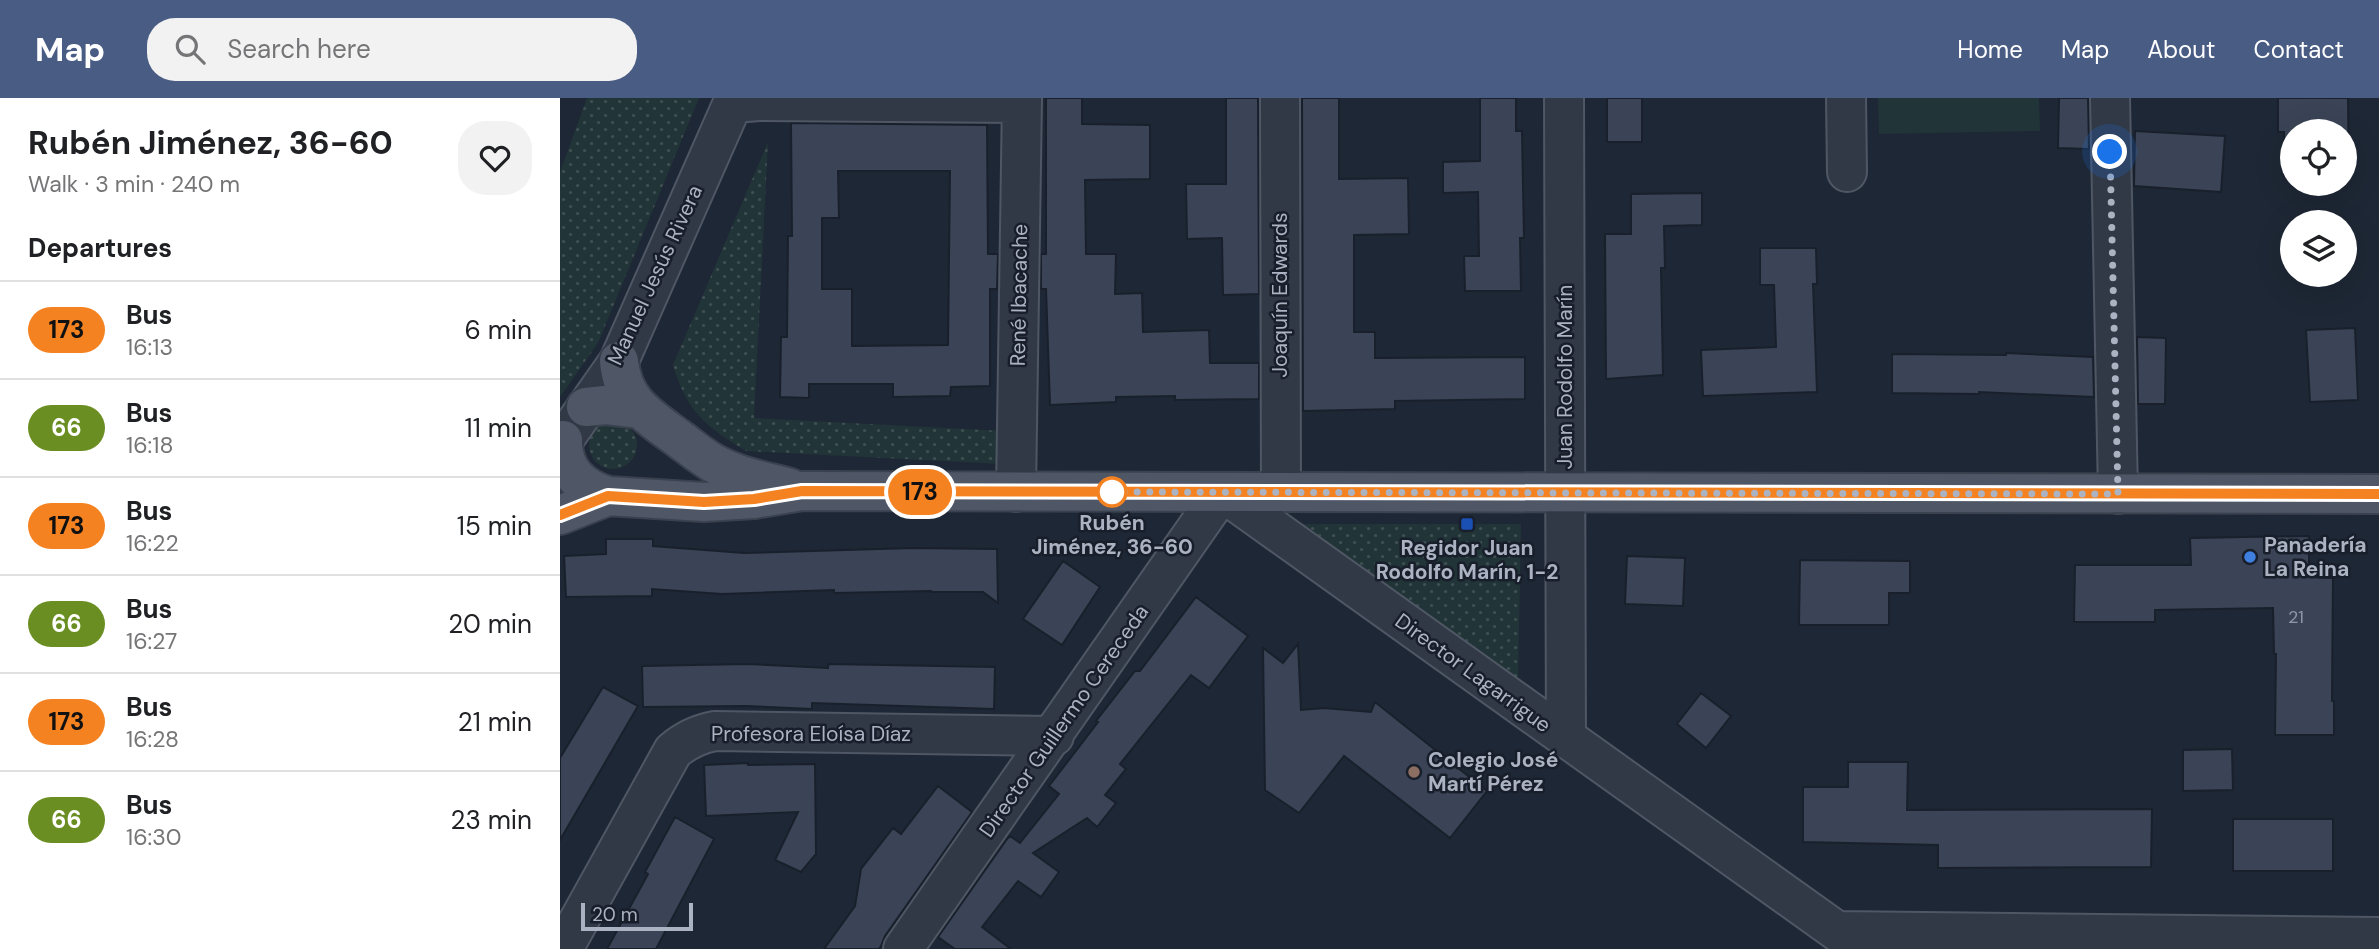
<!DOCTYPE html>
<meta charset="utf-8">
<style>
:root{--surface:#fff;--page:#f2f2f2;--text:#202124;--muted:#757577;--line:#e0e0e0;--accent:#495c84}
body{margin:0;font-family:"DM Sans",sans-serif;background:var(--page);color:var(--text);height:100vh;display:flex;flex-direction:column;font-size:26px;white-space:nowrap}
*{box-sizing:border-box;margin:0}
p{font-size:23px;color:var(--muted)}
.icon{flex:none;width:38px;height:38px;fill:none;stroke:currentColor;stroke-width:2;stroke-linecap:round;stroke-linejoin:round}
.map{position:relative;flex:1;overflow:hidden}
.side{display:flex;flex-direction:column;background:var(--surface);width:560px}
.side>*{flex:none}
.badge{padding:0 14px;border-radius:23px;font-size:24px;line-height:46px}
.tools{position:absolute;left:1720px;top:21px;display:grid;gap:14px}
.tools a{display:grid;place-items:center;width:77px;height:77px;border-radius:50%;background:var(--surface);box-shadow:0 7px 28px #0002;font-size:35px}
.scale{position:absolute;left:21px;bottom:18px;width:112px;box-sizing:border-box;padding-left:7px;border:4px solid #abb3c3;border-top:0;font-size:19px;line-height:24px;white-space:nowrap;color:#abb3c3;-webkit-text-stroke:5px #181e2a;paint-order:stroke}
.you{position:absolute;width:35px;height:35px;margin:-18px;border:5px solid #fff;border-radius:50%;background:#1a73e8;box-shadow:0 0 0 10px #1a73e833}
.map>.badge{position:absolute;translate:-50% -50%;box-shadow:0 0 0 4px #fff}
h2{padding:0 28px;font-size:26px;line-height:63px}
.round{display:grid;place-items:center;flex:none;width:74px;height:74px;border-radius:28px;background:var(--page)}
.headline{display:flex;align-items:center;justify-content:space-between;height:119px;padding:0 28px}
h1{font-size:33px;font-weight:700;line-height:52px}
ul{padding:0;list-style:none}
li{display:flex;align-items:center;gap:21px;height:98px;padding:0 28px;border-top:2px solid var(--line)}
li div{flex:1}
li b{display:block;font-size:26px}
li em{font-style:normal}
li .badge{min-width:77px;font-weight:700;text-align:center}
header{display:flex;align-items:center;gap:42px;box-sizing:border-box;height:98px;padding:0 35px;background:var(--accent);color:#fff}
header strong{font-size:33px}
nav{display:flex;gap:38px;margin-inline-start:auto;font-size:24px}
.search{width:490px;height:63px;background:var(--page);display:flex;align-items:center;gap:18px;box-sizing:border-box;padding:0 24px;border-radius:28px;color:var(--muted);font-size:26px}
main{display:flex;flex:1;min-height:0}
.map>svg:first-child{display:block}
.green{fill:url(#green-dots)}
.pitch{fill:#213437}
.building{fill:#3a4456;stroke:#19202c;stroke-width:2;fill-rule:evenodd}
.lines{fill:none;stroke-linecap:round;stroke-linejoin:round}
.minor-casing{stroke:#4f5664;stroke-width:42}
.major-casing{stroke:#3b424f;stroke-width:42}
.minor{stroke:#323946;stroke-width:38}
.major{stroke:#4f5766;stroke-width:38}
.line-casing{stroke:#fff;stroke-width:16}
.line{stroke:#f58220;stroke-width:10}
.walk{stroke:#abb3c3;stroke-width:7;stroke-dasharray:0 12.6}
.stop-dot{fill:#fff;stroke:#f58220;stroke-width:3.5}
.transit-dot{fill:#1a4fb4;stroke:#181e2a;stroke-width:2.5}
.shop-dot{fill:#3f7fe0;stroke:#181e2a;stroke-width:2.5}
.education-dot{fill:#8d6e63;stroke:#181e2a;stroke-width:2.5}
.labels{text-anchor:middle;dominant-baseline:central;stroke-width:5;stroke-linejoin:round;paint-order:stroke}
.number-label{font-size:18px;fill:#8f97a8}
.street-label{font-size:21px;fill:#abb3c3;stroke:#181e2a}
.stop-label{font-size:21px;font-weight:bold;fill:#abb3c3;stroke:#181e2a}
.poi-label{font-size:21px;font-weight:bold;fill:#abb3c3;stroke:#181e2a;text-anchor:start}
</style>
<header>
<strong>Map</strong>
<div class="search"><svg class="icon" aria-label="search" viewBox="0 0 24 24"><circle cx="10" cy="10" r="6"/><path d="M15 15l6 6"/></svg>Search here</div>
<nav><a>Home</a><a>Map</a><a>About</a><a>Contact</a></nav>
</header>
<main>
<section class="side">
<div class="headline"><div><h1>Rubén Jiménez, 36-60</h1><p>Walk · 3 min · 240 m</p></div><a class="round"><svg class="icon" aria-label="heart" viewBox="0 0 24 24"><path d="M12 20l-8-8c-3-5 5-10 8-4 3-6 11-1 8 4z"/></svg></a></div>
<h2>Departures</h2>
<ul>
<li><span class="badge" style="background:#f58220;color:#111">173</span><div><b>Bus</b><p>16:13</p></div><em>6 min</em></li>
<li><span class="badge" style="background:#6b8e23;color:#fff">66</span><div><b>Bus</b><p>16:18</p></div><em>11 min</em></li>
<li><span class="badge" style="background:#f58220;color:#111">173</span><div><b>Bus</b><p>16:22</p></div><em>15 min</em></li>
<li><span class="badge" style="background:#6b8e23;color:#fff">66</span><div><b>Bus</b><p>16:27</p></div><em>20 min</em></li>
<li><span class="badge" style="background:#f58220;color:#111">173</span><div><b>Bus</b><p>16:28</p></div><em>21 min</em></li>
<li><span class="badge" style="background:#6b8e23;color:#fff">66</span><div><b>Bus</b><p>16:30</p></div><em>23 min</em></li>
</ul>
</section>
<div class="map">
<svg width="1819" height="851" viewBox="0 0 1819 851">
<defs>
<pattern id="green-dots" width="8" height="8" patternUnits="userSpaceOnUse" patternTransform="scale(1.75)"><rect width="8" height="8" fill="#213437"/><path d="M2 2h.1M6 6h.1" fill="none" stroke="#3f4f52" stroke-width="1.8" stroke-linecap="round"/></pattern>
</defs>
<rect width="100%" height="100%" fill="#1e2735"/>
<path class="green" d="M 27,0 L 139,0 L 38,245 L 0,299 L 0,74 Z
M 208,44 L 194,320 L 444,333 L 442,366 L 186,353 C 145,328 127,314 113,267 Z
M29 347a24 24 0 1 1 48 0a24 24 0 1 1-48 0Z
M 738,426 L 961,426 L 958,585 Z"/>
<path class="pitch" d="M 1318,0 L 1479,0 L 1480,33 L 1319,36 Z"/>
<path class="building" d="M 486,0 L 522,0 L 522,26 L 590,27 L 590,81 L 525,82 L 526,156 L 556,156 L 555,196 L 582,195 L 583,234 L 649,232 L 650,265 L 699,265 L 699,301 L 615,302 L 615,298 L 556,299 L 556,304 L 490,307 L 486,191 L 481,191 L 481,156 L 486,156 Z
M 666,0 L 698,0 L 699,196 L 663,197 L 662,140 L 627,141 L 626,86 L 666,86 Z
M 742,0 L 779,0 L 779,81 L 848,80 L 849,136 L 794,137 L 794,234 L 815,234 L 815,260 L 965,259 L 965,301 L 835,303 L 835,311 L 743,313 Z
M 920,0 L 956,0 L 956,33 L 962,33 L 964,140 L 960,140 L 961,193 L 905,193 L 904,158 L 919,158 L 918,94 L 883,95 L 883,64 L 920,63 Z
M 1047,0 L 1082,0 L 1082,44 L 1047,44 Z
M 1499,0 L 1528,0 L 1529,51 L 1498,50 Z
M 1718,0 L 1788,0 L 1789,78 L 1785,78 L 1785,33 L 1732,33 L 1732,78 L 1724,78 L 1724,34 L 1718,34 Z
M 231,25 L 427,27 L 428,156 L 438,156 L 437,191 L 430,191 L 430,288 L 391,289 L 390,298 L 333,299 L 333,286 L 249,286 L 249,300 L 220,299 L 221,239 L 227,239 L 228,138 L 232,138 ZM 278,73 L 390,73 L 388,247 L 292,248 L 292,191 L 262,191 L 262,120 L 279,120 Z
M 1575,33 L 1665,38 L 1661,94 L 1574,88 Z
M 1142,95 L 1142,127 L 1104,128 L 1105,170 L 1101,170 L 1103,277 L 1046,281 L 1045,136 L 1071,136 L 1071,96 Z
M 1200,150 L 1256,150 L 1257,186 L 1253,186 L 1257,294 L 1143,298 L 1141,252 L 1216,249 L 1214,187 L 1200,187 Z
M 1795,230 L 1798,302 L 1750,304 L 1746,232 Z
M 1577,239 L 1606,240 L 1605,306 L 1578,306 Z
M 1446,255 L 1533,259 L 1534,299 L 1419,294 L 1419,296 L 1332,295 L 1332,256 L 1446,257 Z
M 1749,438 L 1749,479 L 1773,480 L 1772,603 L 1774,603 L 1774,637 L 1715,637 L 1716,556 L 1714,556 L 1713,510 L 1595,512 L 1595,524 L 1514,524 L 1515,467 L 1631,467 L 1630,440 Z
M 46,441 L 93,441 L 93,448 L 184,455 L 353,450 L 437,451 L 438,505 L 423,494 L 371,494 L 371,493 L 274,495 L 274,492 L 162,496 L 92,491 L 92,498 L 6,499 L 4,458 L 46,456 Z
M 1067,458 L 1125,460 L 1123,508 L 1065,506 Z
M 1240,462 L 1350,463 L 1350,495 L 1329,495 L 1329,527 L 1239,527 Z
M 503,463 L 540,489 L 502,547 L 463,521 Z
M 636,499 L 688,538 L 649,590 L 631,577 L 560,666 L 566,671 L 545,697 L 556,705 L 537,729 L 527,720 L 473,755 L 499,774 L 481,799 L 458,783 L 422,829 L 451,851 L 395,851 L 378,839 L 447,741 L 450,738 L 460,745 L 499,696 L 489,688 L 538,624 L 536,623 L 575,573 L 580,573 Z
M 738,546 L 741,612 L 764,610 L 811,614 L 815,604 L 927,693 L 890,740 L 784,658 L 739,715 L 705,692 L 703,550 L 723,565 Z
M 187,566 L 268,570 L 268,566 L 435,569 L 434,611 L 252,605 L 252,611 L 186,608 L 83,609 L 82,568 Z
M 43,589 L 78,608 L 0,742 L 0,660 Z
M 1141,595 L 1171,618 L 1146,650 L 1117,626 Z
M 1672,651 L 1673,692 L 1623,693 L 1623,652 Z
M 1288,664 L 1348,664 L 1347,712 L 1592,711 L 1591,769 L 1378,770 L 1378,747 L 1243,744 L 1243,689 L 1288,689 Z
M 188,665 L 188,667 L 255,666 L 256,756 L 241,774 L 215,762 L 238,714 L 146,718 L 144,667 Z
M 378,688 L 412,714 L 325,838 L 321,848 L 319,851 L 264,851 L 295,808 L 301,771 L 333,730 L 341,736 Z
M 115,719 L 154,741 L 96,851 L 47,851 L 88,776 L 85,774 Z
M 1673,721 L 1773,721 L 1773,773 L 1673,773 Z"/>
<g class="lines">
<g class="minor-casing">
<path id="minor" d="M 720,0 L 721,394
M 1004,0 L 1006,641
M 1286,0 L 1287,74
M 1550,0 L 1558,396
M 173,5 L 199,3 L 462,5
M 0,347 L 59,263 L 175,0
M 456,394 L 462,0
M 1277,833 L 1819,839
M 3,851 L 113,653 C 126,642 138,636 155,633 L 494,638
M 343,851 L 662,394 L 1302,851"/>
</g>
<g class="major-casing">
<path id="major" d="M 59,263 C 62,303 88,318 118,340 C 129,348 141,358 153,365 C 176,378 204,383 230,390
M 26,309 L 45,307 L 79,311
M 3,342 C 2,372 20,389 48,398
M 0,417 L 48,398 L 144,404 L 194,401 L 242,393 L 1819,396"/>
</g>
<use href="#minor" class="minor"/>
<use href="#major" class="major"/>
</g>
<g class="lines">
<g class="line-casing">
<path id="line" d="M 0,417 L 48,398 L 144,404 L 194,401 L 242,393 L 1819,396"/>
</g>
<use href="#line" class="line"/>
<path class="walk" d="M 552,394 L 1558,396 L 1550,54"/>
</g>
<circle class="stop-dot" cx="552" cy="394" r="14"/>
<rect class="transit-dot" x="900" y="419" width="14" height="14" rx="3.5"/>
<circle class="shop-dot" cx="1690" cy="459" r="7"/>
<circle class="education-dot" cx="854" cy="674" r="7"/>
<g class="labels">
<g class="number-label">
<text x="1736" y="519">21</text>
</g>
<g class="street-label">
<text transform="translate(95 177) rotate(-65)">Manuel Jesús Rivera</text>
<text transform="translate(459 197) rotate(-89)">René Ibacache</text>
<text transform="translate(720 197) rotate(-90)">Joaquín Edwards</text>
<text transform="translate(1005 279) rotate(-90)">Juan Rodolfo Marín</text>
<text transform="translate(913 575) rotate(36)">Director Lagarrigue</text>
<text transform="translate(504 623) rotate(-55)">Director Guillermo Cereceda</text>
<text x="251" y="636">Profesora Eloísa Díaz</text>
</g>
<g class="stop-label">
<text x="552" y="425">Rubén<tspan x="552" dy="24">Jiménez, 36-60</tspan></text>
</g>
<g class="poi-label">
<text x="1704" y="447">Panadería<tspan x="1704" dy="24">La Reina</tspan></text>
<text x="907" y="450" text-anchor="middle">Regidor Juan<tspan x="907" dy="24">Rodolfo Marín, 1-2</tspan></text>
<text x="868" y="662">Colegio José<tspan x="868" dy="24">Martí Pérez</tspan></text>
</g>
</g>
</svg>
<div class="tools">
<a><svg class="icon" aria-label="locate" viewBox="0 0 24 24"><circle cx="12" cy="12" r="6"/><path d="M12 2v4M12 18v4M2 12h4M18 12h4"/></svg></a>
<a><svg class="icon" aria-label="layers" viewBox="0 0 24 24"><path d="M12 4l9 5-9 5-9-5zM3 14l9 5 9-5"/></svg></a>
</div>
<div class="scale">20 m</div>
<div class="you" style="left:1550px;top:54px"></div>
<b class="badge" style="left:360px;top:394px;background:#f58220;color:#111">173</b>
</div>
</main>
